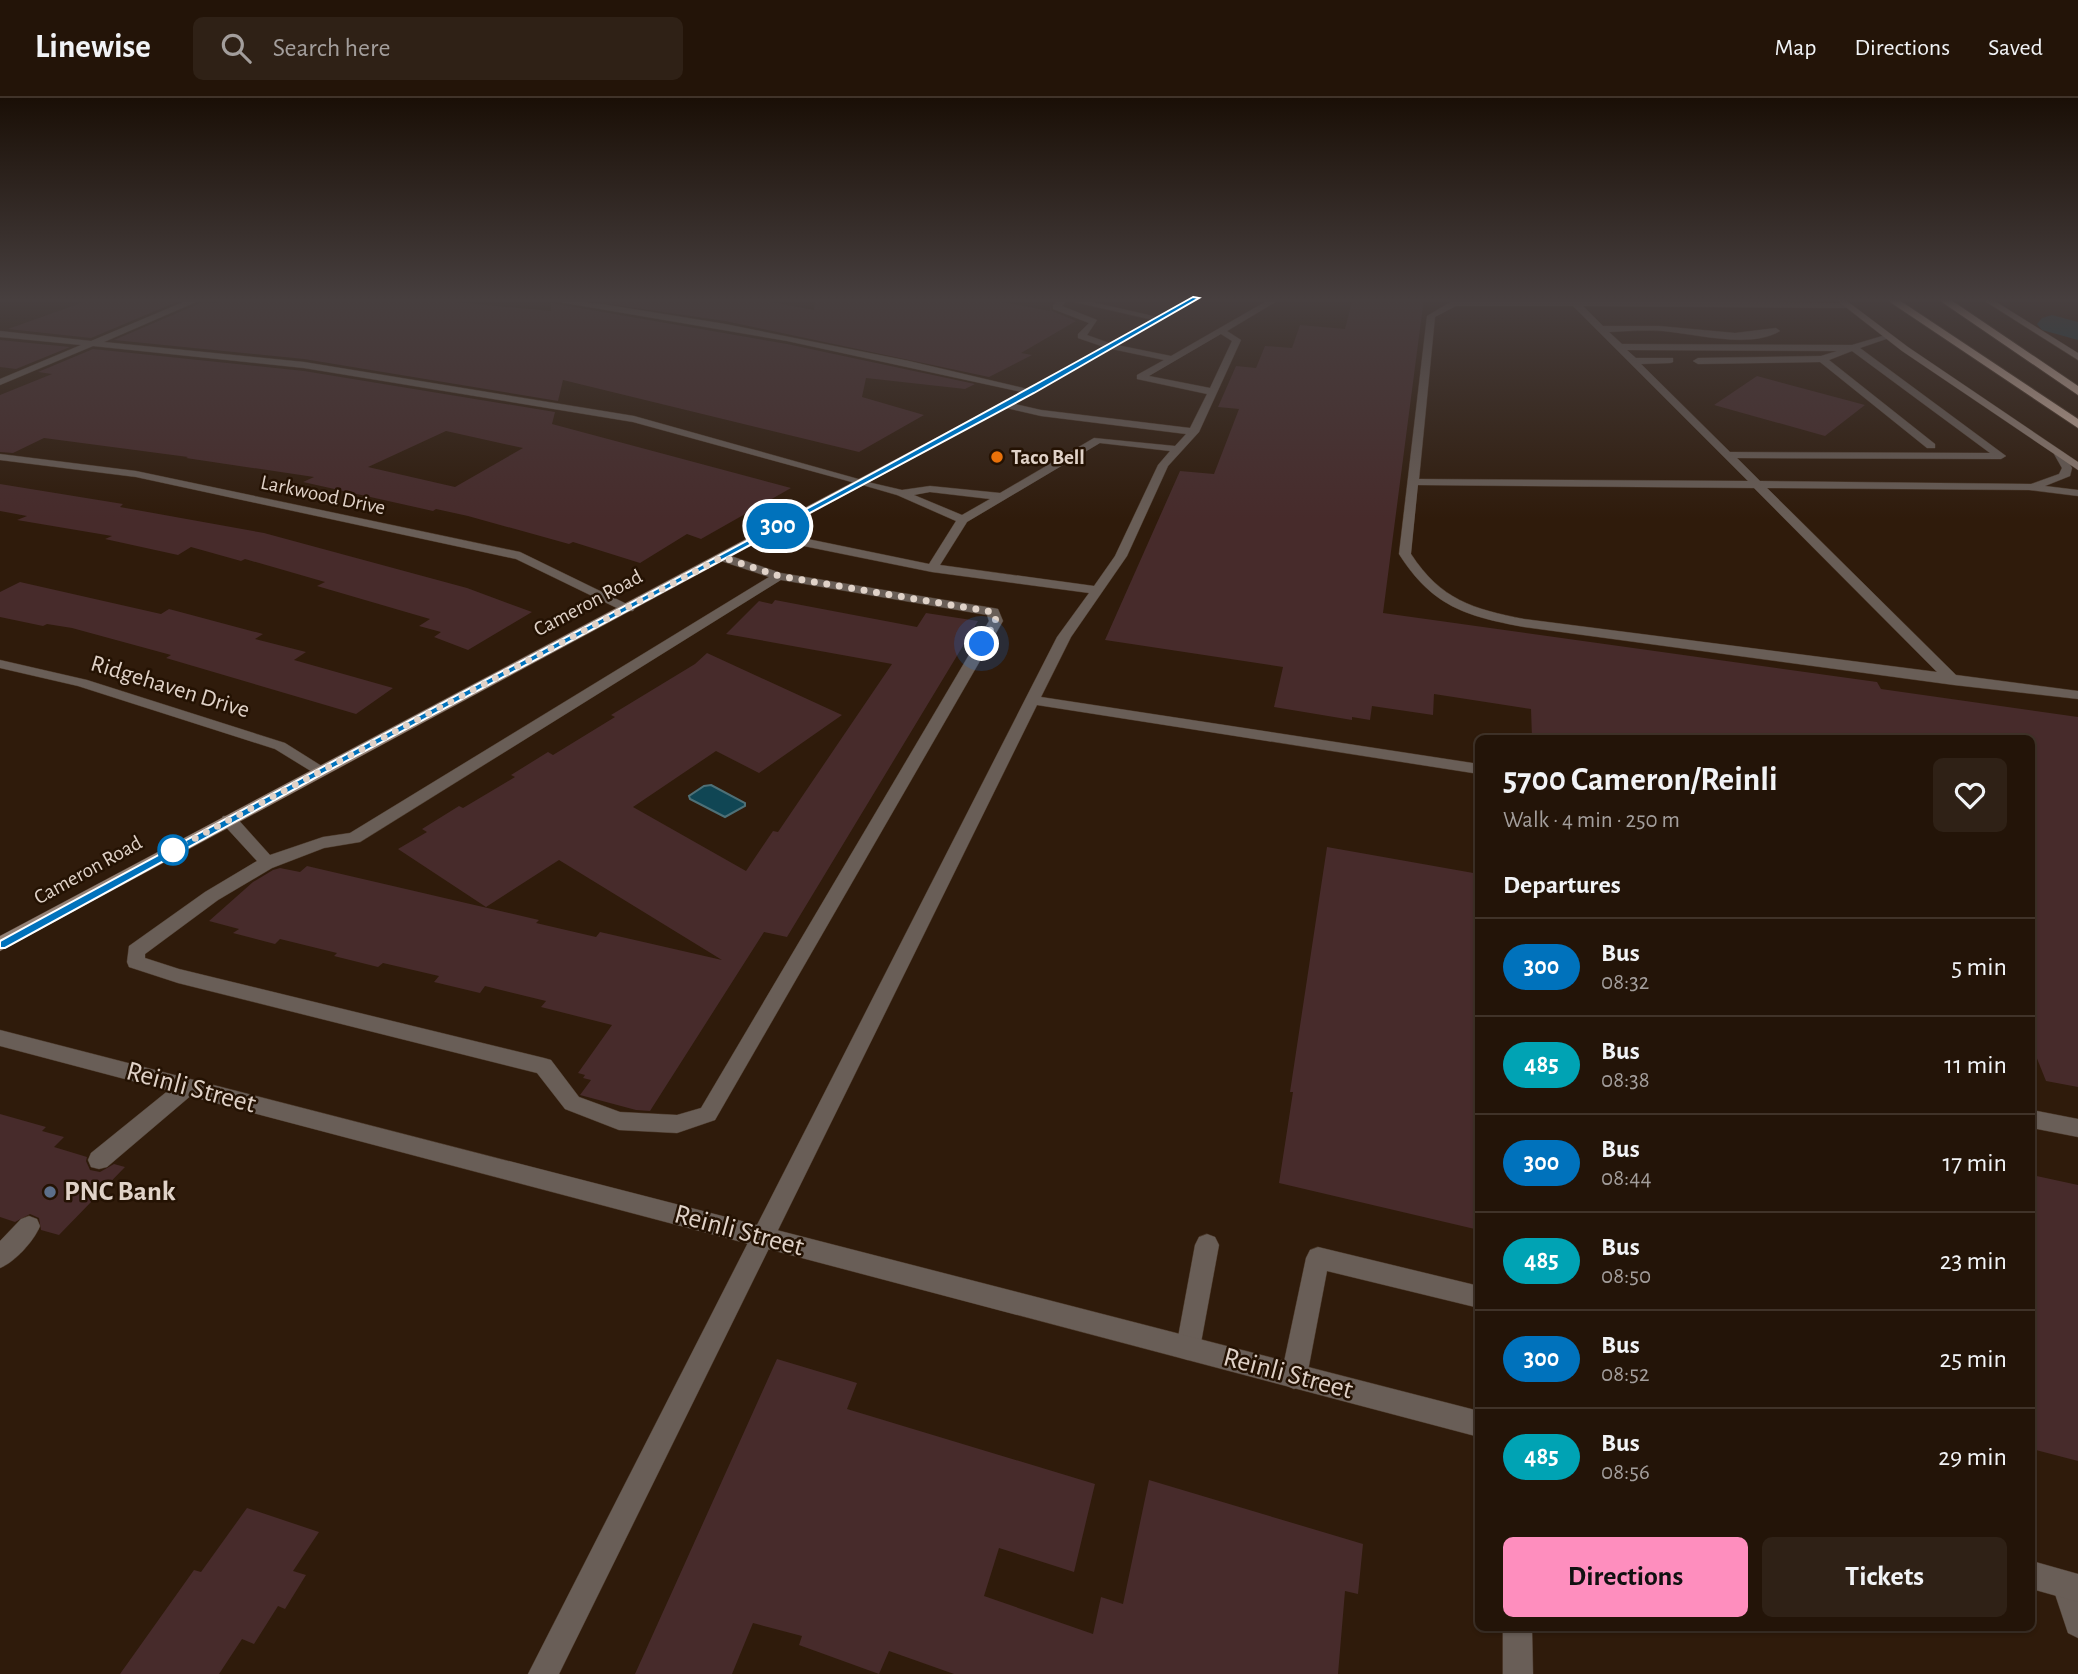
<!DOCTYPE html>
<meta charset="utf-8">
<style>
:root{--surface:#231408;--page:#2f2116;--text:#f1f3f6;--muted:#a39e9c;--line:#403329;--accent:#fe8ebe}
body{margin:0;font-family:"Alegreya Sans",sans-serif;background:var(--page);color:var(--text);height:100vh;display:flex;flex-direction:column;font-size:26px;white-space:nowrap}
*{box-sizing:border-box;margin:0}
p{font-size:23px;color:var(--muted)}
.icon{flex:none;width:38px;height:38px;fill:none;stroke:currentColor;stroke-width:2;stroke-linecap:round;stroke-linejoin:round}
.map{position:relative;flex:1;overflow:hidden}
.sheet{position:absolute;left:1475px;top:637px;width:560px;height:896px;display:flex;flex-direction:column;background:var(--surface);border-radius:10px;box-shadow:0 2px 5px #0004,0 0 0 2px var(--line)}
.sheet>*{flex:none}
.badge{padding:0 14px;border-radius:23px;font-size:24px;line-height:46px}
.you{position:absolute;width:35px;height:35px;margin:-18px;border:5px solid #fff;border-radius:50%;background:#1a73e8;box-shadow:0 0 0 10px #1a73e833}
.map>.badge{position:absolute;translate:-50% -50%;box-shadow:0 0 0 4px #fff}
h2{padding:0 28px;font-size:26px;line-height:63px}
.round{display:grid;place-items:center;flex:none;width:74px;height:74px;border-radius:10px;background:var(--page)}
.head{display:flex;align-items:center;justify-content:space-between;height:119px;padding:0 28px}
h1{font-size:33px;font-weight:700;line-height:52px}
.button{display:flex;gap:14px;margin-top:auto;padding:14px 28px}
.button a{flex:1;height:80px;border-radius:10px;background:var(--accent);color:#111;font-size:28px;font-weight:700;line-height:80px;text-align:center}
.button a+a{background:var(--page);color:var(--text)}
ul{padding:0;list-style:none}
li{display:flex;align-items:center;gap:21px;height:98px;padding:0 28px;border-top:2px solid var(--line)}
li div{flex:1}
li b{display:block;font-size:26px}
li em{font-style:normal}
li .badge{min-width:77px;font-weight:700;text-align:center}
header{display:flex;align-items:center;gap:42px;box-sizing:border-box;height:98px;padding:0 35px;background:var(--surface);border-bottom:2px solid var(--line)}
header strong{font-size:33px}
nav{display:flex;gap:38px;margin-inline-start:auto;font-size:24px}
.search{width:490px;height:63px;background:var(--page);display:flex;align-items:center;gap:18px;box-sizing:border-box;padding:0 24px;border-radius:10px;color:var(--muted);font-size:26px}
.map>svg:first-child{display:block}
.water{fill:#104654;stroke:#4e7077;stroke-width:2}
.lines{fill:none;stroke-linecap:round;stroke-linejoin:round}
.river{fill:#104654;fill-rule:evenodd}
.building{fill:#472b2b;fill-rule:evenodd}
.lane-casing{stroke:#4b3829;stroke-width:1}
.street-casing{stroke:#4b3829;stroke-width:1}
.secondary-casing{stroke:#4b3829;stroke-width:1}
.highway-casing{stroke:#4b3829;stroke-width:2}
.lane{fill:#695e57;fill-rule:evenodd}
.street{fill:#695e57;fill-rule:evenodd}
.secondary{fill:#938176;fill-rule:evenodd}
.highway{fill:#d1b5a4;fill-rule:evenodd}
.line{fill:#0072bc;stroke:#fff;stroke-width:2}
.walk{stroke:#e0d2c8;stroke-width:7;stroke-dasharray:0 12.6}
.food-dot{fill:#e8710a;stroke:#241203;stroke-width:2.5}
.stop-dot{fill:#fff;stroke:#0072bc;stroke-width:3.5}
.service-dot{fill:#5c6f8a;stroke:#241203;stroke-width:2.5}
.labels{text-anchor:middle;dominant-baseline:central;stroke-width:5;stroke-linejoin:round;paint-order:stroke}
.far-poi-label{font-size:21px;font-weight:bold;fill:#e0d2c8;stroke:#241203;text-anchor:start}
.far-street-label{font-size:21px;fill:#e0d2c8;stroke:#241203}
.street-label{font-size:24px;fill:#e0d2c8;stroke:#241203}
.near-street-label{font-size:28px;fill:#e0d2c8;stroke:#241203}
.near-poi-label{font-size:28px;font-weight:bold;fill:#e0d2c8;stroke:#241203;text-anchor:start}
</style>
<header>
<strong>Linewise</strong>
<div class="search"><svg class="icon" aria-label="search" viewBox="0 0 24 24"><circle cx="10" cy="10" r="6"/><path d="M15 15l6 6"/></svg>Search here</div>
<nav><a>Map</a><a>Directions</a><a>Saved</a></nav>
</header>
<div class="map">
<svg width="2078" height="1576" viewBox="0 0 2078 1576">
<rect width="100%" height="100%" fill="#2f1b0b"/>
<path class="water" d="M 711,687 L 745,705 L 745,708 L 725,719 L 690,701 L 689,698 L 704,688 Z"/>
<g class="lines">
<path class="river" d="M 2052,217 L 2078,224 L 2078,242 L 2042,232 L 2037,226 L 2042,220 Z"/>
</g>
<path class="building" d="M 95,200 L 186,200 L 91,240 L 8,231 Z
M 226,200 L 413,200 L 551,213 L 551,205 L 787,246 L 975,286 L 965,291 L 866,280 L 862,299 L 924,317 L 859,354 L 563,282 L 558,303 L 304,261 L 114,242 L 203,204 L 215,205 Z
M 567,200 L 750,200 L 814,212 L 815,200 L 982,200 L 1050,213 L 1050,207 L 1052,213 L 1076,223 L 1021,255 L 1032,257 L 989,279 L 725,223 Z
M 1353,200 L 1424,200 L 1383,515 L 1877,584 L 1881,591 L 2078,619 L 2078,989 L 2046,983 L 2032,948 L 2032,640 L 1532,640 L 1531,611 L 1434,596 L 1433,617 L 1372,608 L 1370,622 L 1352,619 L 1352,622 L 1274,609 L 1283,569 L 1105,542 L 1180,373 L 1214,376 L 1239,311 L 1218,309 L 1236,268 L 1256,270 L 1265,248 L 1292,250 L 1300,227 L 1345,231 Z
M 0,242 L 70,249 L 16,271 L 0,269 Z
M 93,251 L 304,273 L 555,314 L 552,326 L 791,390 L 701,441 L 687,436 L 640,465 L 573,444 L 569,446 L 468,418 L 436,411 L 433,413 L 303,384 L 314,379 L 186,360 L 188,359 L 44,340 L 13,355 L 0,354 L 0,297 L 52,276 L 38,274 ZM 446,333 L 523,350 L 455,389 L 368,369 Z
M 1757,278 L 1865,307 L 1825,338 L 1714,307 Z
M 0,386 L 123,406 L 120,409 L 264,435 L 467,490 L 532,514 L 468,552 L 434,539 L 441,534 L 419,528 L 430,521 L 317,488 L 325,484 L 245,461 L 241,463 L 191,449 L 178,457 L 105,441 L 112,438 L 17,422 L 27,418 L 0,413 Z
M 20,484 L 161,516 L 169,511 L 263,536 L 255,541 L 306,554 L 294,562 L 393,590 L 356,616 L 166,560 L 171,557 L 72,530 L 47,526 L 43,528 L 0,519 L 0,494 Z
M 775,502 L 917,529 L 926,515 L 978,523 L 787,839 L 764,834 L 650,1013 L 636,1012 L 580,997 L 591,982 L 583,980 L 585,977 L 578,975 L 612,927 L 541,909 L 546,903 L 485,888 L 480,895 L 434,884 L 439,878 L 383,865 L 378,869 L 334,858 L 337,855 L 280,841 L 275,846 L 233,835 L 239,831 L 209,823 L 253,784 L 273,772 L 280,770 L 300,774 L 307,768 L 539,822 L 536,825 L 596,839 L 600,834 L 722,862 L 559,762 L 486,809 L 398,751 L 427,734 L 422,731 L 459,708 L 463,710 L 515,679 L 511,677 L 548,654 L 553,657 L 615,619 L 611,617 L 695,566 L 707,555 L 842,617 L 759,675 L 716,653 L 633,709 L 746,773 L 773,733 L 778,734 L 892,566 L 726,536 L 759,503 L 772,506 Z
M 1327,749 L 1479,776 L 1479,1132 L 1279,1085 L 1293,994 L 1290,994 Z
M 0,1016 L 46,1029 L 42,1033 L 64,1039 L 54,1049 L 87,1059 L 86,1063 L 90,1072 L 100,1074 L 114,1066 L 125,1069 L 59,1137 L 41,1132 L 39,1120 L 30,1116 L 15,1124 L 0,1119 Z
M 2032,1077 L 2078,1087 L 2078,1363 L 2032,1351 Z
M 777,1261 L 857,1285 L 847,1311 L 1095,1386 L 1074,1474 L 999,1450 L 984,1498 L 1093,1536 L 1101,1499 L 1123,1506 L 1149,1382 L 1363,1446 L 1358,1496 L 1345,1493 L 1338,1576 L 954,1576 L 889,1553 L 879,1576 L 799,1547 L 802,1538 L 753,1525 L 732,1576 L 635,1576 Z
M 247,1410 L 319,1434 L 293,1473 L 306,1477 L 285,1511 L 278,1508 L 254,1546 L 242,1541 L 219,1576 L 120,1576 L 194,1472 L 201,1474 Z"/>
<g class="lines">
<g class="lane-casing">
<path id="lane" d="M 1061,200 L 1069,201 L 1062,208 L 1097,222 L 1087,237 L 1112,246 L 1171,258 L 1272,200 L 1282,200 L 1227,233 L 1241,242 L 1199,334 L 1168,368 L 1127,458 L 1071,539 L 1041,599 L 1479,666 L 1479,676 L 1037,607 L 559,1576 L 528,1576 L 1057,539 L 1089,495 L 932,474 L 764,440 L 758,436 L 764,432 L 929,466 L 956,423 L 897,397 L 859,386 L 859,382 L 902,392 L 930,388 L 1000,395 L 1094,340 L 1175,348 L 1186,336 L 1041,318 L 1002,309 L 1001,307 L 1006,304 L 1041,312 L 1190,330 L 1207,296 L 1137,281 L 1137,277 L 1164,262 L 1107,250 L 1078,240 L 1078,236 L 1089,225 L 1053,211 L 1053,207 ZM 1221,236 L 1232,243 L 1210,290 L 1149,278 ZM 1100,345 L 1170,353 L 1158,367 L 1115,458 L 1094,488 L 940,467 L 967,424 ZM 930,394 L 990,401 L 962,417 L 914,397 Z
M 1569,200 L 1578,203 L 1849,205 L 1846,210 L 1583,208 L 1603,228 L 1659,228 L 1735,235 L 1776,230 L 1780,233 C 1751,251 1696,236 1663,233 C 1645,232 1627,233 1609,234 L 1622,246 L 1852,247 L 1889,236 L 1889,240 L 1860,250 L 2006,358 L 2001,361 L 1737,360 L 1760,383 L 2031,386 L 2059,376 L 2062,370 L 2054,356 L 2063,354 L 2072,370 L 2070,378 L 2045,388 L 2078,392 L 2078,398 L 2029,392 L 1767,390 L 1956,577 L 2078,593 L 2078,601 L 1954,587 L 1524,529 C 1465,518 1432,508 1399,456 L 1427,218 L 1454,202 L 1569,203 ZM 1456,208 L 1573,208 L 1748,383 L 1419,381 L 1435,219 ZM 1627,252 L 1837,253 L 1821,258 L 1698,260 L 1693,263 L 1698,266 L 1820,264 L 1927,350 L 1935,350 L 1935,346 L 1829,262 L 1852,253 L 1990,355 L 1730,354 L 1641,266 L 1670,265 L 1673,264 L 1673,260 L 1636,260 ZM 1418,387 L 1754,390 L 1937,574 L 1524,521 C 1473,511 1441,502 1411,456 Z
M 722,455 L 781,475 L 993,510 L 998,511 L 1003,523 L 715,1022 L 677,1035 L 619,1032 L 565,1011 L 537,975 L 178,885 L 129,869 L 127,864 L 129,848 L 205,794 L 257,763 L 223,726 L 221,722 L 223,718 L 235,718 L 270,757 L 323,739 L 350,735 L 769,479 L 718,462 L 716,459 ZM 781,482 L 987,517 L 989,523 L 701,1010 L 677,1017 L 620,1014 L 579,999 L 551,962 L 544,960 L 179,871 L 145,860 L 145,856 L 218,802 L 272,770 L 324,750 L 360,744 Z
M 187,981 L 194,983 L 197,989 L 194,995 L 107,1069 L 99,1071 L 91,1069 L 88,1062 L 91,1055 L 180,983 Z
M 2032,1012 L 2078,1021 L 2078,1039 L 2032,1030 Z
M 29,1118 L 37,1121 L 40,1128 C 34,1143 15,1164 0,1170 L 0,1143 L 21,1121 Z
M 1207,1136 L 1215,1139 L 1219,1147 L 1200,1250 L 1197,1259 L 1188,1262 L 1179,1259 L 1176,1250 L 1195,1147 L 1199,1139 Z
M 1318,1149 L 1479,1188 L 1479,1210 L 1327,1173 L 1307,1278 L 1303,1287 L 1294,1291 L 1285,1287 L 1281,1278 L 1306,1160 L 1310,1152 Z
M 2066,1473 L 2076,1477 L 2078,1482 L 2078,1540 L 2068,1535 L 2052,1487 L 2056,1477 Z"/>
</g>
<g class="street-casing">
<path id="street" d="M 193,200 L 205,200 L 104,244 L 304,264 L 634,318 L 869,384 L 859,386 L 633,324 L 304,270 L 93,248 L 0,287 L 0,281 L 81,247 L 0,239 L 0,233 L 91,243 Z
M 536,200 L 602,206 L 725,226 L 909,263 L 1036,293 L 1031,296 L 787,243 Z
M 1057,200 L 1074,200 L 1162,220 L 1158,223 Z
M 0,356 L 136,373 L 520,454 L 635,510 L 633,513 L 623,513 L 516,461 L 136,379 L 0,362 Z
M 0,562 L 87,582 L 285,645 L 328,672 L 320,677 L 314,675 L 275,651 L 78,588 L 0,570 Z
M 0,932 L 1479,1313 L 1479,1339 L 0,948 Z
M 2032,1463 L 2078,1476 L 2078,1504 L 2032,1491 Z
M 1503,1530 L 1532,1530 L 1533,1576 L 1503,1576 Z"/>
</g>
<g class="secondary-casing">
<path id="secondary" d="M 1189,200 L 1199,200 L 1034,295 L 0,853 L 0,838 L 1028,291 Z
M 1834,200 L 1843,200 L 1908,249 L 2078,364 L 2078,372 L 1902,253 Z
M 1980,200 L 1990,200 L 2078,255 L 2078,262 Z"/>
</g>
<g class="highway-casing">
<path id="highway" d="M 1884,200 L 1896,200 L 2078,321 L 2078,330 Z
M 1936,200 L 1948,200 L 2078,288 L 2078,297 Z"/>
</g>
<use href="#lane" class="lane"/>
<use href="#street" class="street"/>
<use href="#secondary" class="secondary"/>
<use href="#highway" class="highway"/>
</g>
<linearGradient id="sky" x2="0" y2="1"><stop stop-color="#1a0f06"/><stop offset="0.48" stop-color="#473f3f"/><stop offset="1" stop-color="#473f3f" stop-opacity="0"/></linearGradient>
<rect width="2078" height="421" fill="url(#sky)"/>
<path class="line" d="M 1193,199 L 1199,200 L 1034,295 L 324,675 L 5,850 L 0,850 L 0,843 C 394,627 798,421 1193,199 Z"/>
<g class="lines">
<path class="walk" d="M 173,752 L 722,459 L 779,478 L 993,514 L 996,523 L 982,546"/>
</g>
<circle class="food-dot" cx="997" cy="359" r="7"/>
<circle class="stop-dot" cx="173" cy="752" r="14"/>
<circle class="service-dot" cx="50" cy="1094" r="7"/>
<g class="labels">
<g class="far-poi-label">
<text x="1011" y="359">Taco Bell</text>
</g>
<g class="far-street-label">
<text transform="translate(323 397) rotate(12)">Larkwood Drive</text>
<text transform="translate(588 505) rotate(-28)">Cameron Road</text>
<text transform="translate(88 772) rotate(-29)">Cameron Road</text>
</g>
<g class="street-label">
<text transform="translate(170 589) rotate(17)">Ridgehaven Drive</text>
</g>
<g class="near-street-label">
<text transform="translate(191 990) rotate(15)">Reinli Street</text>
<text transform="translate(739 1133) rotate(15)">Reinli Street</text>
<text transform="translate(1288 1276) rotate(15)">Reinli Street</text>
</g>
<g class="near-poi-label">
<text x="64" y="1094">PNC Bank</text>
</g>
</g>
</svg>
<div class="you" style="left:982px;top:546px"></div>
<b class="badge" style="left:778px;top:428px;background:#0072bc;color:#fff">300</b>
<section class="sheet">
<div class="head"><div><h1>5700 Cameron/Reinli</h1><p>Walk · 4 min · 250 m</p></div><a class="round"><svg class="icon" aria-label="heart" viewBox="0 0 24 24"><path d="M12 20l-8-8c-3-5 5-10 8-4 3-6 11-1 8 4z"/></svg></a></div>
<h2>Departures</h2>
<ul>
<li><span class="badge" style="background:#0072bc;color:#fff">300</span><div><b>Bus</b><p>08:32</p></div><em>5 min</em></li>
<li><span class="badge" style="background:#00a3b4;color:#fff">485</span><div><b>Bus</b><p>08:38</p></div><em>11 min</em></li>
<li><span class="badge" style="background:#0072bc;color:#fff">300</span><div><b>Bus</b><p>08:44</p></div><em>17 min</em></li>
<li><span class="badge" style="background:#00a3b4;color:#fff">485</span><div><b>Bus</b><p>08:50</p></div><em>23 min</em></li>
<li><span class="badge" style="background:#0072bc;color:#fff">300</span><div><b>Bus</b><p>08:52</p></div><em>25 min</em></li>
<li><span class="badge" style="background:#00a3b4;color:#fff">485</span><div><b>Bus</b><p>08:56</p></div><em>29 min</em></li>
</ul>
<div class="button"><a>Directions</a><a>Tickets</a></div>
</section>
</div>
